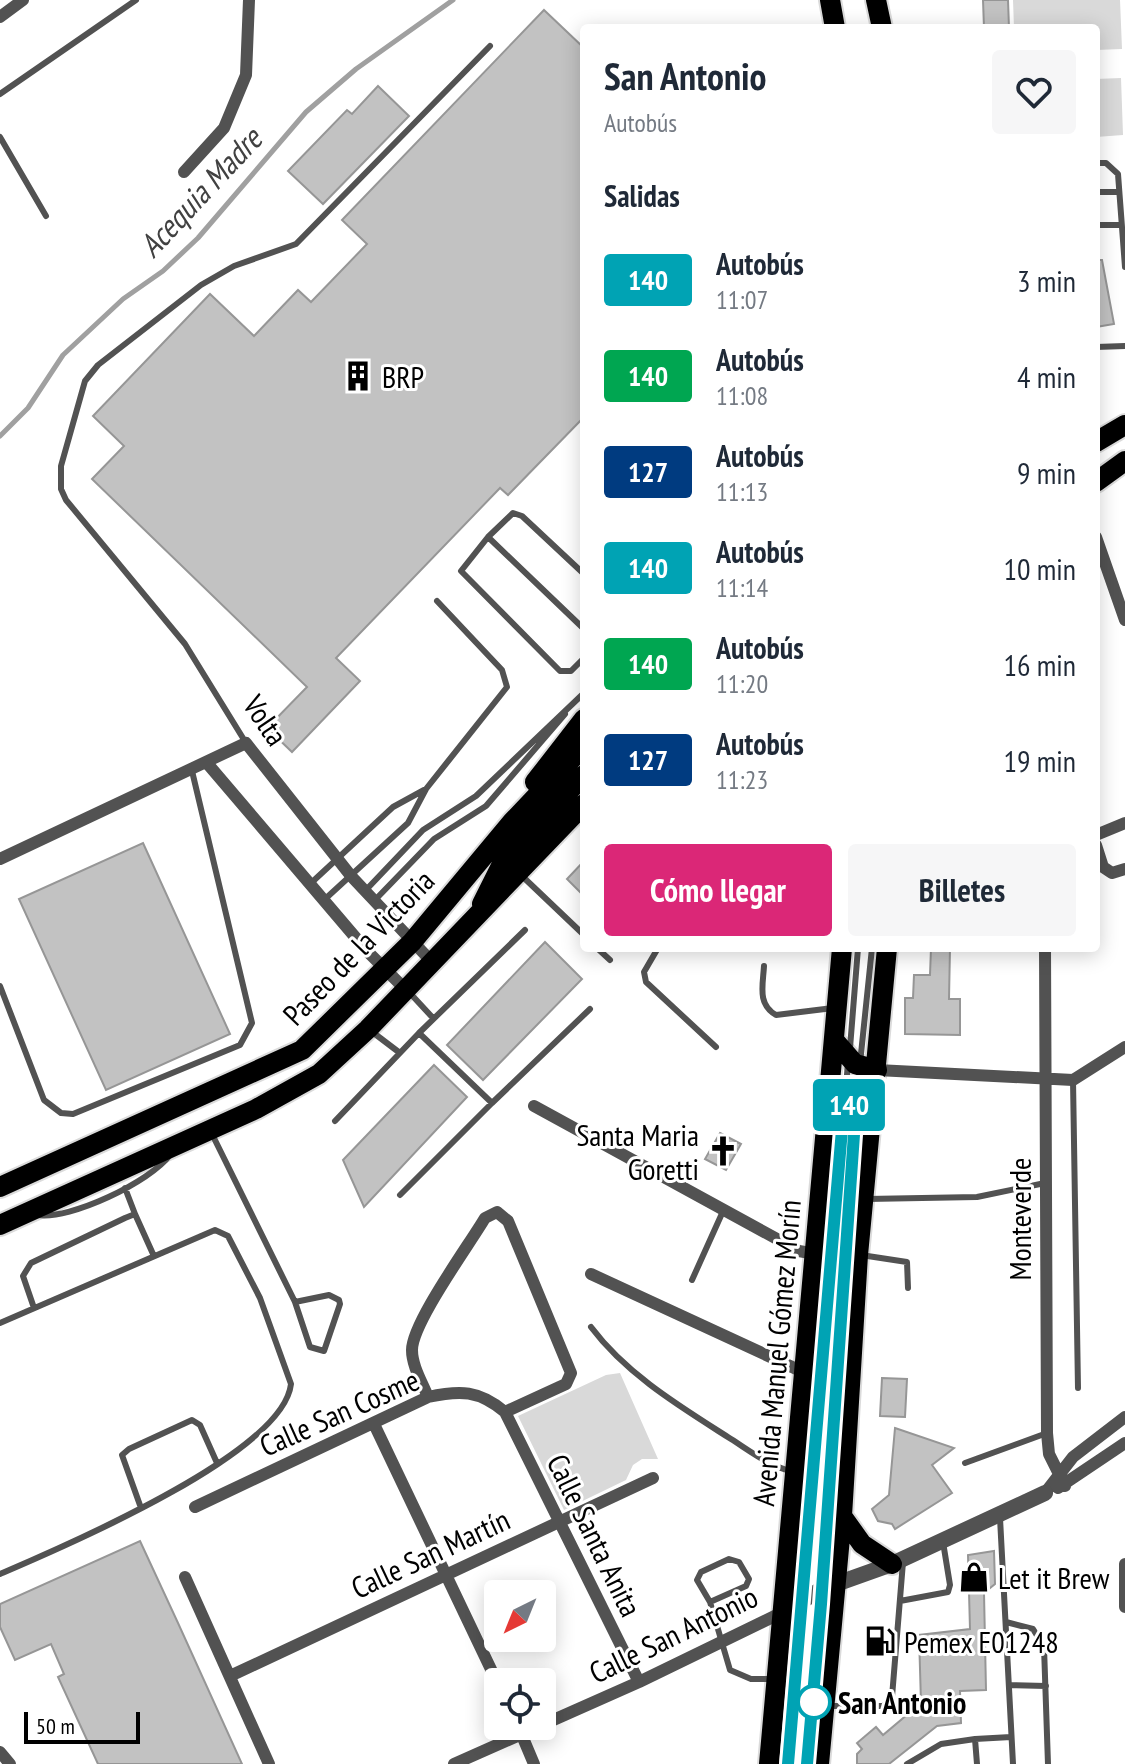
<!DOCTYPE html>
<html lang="es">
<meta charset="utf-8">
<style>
:root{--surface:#fff;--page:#f6f6f7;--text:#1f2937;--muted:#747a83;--accent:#db2777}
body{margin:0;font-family:"PT Sans Narrow",sans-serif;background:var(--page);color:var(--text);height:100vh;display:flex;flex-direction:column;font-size:30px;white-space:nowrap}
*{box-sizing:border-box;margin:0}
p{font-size:26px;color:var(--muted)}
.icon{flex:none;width:44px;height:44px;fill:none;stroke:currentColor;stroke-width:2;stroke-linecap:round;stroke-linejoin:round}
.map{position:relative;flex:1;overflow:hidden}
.panel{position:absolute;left:580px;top:24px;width:520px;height:928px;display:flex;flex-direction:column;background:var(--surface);border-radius:8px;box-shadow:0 4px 20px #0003}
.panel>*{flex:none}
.badge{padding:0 16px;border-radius:6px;font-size:28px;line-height:52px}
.needle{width:52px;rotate:223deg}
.fabs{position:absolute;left:484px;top:1580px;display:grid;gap:16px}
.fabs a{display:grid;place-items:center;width:72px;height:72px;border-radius:8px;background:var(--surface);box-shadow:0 4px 20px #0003;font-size:40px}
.scale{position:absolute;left:24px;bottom:20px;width:116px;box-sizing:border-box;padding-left:8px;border:4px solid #000;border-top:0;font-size:22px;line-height:28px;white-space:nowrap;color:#000;-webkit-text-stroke:6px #fff;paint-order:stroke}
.map>.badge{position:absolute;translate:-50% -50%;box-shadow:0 0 0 4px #fff}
h2{padding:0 24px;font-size:30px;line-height:72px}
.round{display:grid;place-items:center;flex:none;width:84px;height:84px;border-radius:8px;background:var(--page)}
.head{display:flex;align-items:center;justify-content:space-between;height:136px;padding:0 24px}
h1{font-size:38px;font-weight:800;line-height:60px}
.primary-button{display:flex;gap:16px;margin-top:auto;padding:16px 24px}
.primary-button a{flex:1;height:92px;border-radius:8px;background:var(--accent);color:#fff;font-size:32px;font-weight:800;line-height:92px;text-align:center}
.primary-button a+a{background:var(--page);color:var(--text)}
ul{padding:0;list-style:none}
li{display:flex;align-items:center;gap:24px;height:96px;padding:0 24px}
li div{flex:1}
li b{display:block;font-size:30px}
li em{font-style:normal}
li .badge{min-width:88px;font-weight:700;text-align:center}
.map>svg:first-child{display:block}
.green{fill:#d9d9d9}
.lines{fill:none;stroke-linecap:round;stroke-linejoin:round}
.stream{stroke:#a0a0a0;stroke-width:5}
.building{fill:#c2c2c2;stroke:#969696;stroke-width:2}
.primary-casing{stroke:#dbdbdb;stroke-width:24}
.service{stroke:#525252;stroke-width:6}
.minor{stroke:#525252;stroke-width:12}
.tertiary{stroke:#525252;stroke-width:16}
.primary{stroke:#000;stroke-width:20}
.line-casing{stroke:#fff;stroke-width:18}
.line{stroke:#00a3b4;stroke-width:12}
.stop-dot{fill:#fff;stroke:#00a3b4;stroke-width:4}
.labels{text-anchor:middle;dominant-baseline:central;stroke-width:6;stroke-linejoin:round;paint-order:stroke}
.poi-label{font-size:30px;fill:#000;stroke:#fff;text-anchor:start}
.street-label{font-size:30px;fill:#000;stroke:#fff}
.stop-label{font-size:30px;font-weight:bold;fill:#000;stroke:#fff;text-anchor:start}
.water-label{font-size:32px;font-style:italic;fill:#414141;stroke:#fff}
</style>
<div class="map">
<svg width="1125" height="1764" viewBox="0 0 1125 1764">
<rect width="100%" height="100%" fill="#fff"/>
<path class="green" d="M 1013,0 L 1120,0 L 1122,49 L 1096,50 L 1096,28 L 1014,28 Z
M 1121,78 L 1123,135 L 1096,137 L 1096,79 Z
M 620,1373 L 658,1459 L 642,1459 L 633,1465 L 626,1480 L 564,1510 L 518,1416 L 606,1375 Z"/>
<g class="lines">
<path class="stream" d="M 0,436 L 28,408 L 63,355 L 123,299 L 163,271 L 198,238 L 306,112 L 356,69 L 453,0"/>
</g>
<path class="building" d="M 983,0 L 1008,0 L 1009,28 L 984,28 Z
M 544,10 L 584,48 L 584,417 L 508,495 L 500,488 L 336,658 L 360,681 L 292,752 L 267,728 L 307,687 L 92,479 L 124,446 L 93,416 L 210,294 L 254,336 L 298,290 L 311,302 L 367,244 L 342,220 Z
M 378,86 L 409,116 L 323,204 L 288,171 L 347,110 L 352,114 Z
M 1096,260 L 1102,260 L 1114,324 L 1096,327 Z
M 143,843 L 230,1034 L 106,1090 L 19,899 Z
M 584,861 L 584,896 L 567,879 Z
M 545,942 L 582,979 L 483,1080 L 447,1045 Z
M 931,948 L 950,948 L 949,999 L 960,999 L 960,1035 L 905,1034 L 905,998 L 913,998 L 914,975 L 930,975 Z
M 434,1065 L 467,1097 L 364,1207 L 343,1160 Z
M 720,1133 L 741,1144 L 726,1170 L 705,1159 Z
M 882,1378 L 907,1379 L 905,1417 L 880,1416 Z
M 895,1428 L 954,1448 L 932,1465 L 952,1493 L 895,1529 L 892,1524 L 878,1521 L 872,1509 L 889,1495 Z
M 140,1541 L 178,1623 L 242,1764 L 98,1764 L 58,1677 L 64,1674 L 51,1644 L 15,1660 L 0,1627 L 0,1604 Z
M 994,1551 L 995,1584 L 984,1593 L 986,1690 L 960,1691 L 961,1723 L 937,1726 L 889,1764 L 857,1764 L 857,1754 L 862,1749 L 857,1743 L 876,1727 L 883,1735 L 921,1703 L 919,1635 L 970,1629 L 968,1555 Z"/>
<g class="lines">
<g class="primary-casing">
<path id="primary" d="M 830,0 L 835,28
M 876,0 L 882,28
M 1096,442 L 1125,425
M 1096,482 L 1125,461
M 535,782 L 584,719
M 482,904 L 505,858 L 584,775
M 834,1040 L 855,1064 L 877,1070
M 830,1112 L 849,1105 L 873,1117
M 0,1187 L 302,1050 L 412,942 L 512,822 L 584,746
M 0,1225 L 256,1109 L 319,1074 L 368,1029 L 584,804
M 842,1516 L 862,1544 L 892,1564
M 769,1764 L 842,948
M 819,1764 L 842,1516 L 858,1255 L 887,948"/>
</g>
<path class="service" d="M 0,94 L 136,0
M 0,137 L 46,216
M 1096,163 L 1106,163 L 1118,174 L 1125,267
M 1096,192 L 1119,192
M 1096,225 L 1120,225
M 1096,347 L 1125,346
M 488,537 L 584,629
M 584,574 L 522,516 L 513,513 L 488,537 L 461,571 L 560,671 L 571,671 L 584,658
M 246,743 L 185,644 L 66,500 L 61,489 L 61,466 L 85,381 L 98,365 L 201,285 L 234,266 L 296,244 L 490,46
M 522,876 L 584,935
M 310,884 L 393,807 L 424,790
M 365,891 L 423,830 L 476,796 L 584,693
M 324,900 L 408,823 L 426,789 L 507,687 L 502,670 L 437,601
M 375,900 L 434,839 L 486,806 L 565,714
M 597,948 L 610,960
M 658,948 L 644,972 L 646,982 L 716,1047
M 764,966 C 763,985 757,1004 776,1015 L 833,1008
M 0,986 L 44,1100 L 61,1113 L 73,1114 L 240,1045 L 252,1023 L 192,771
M 408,991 L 433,1018
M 371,1031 L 400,1053
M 419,1033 L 525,930
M 850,1048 L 858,948
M 1073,1080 L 1078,1388
M 856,1102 L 872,948
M 492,1103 L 590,1009
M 335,1121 L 419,1033 L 492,1103 L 400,1195
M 211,1132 L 295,1302 L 310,1347 L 324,1351 L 340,1304 L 339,1300 L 329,1295 L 295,1302
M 125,1188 L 135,1214
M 867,1199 L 977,1197 L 1045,1183
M 38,1215 C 70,1220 150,1182 170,1155
M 861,1255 L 907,1262 L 908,1288
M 692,1280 L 724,1209
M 34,1308 L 23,1276 L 31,1263 L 125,1218 L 135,1214 L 153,1254
M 0,1323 L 215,1230 L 228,1236 L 260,1298 L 291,1384 C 283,1454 63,1547 0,1574
M 591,1327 C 627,1375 681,1407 731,1439 C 750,1451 769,1466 791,1471
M 965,1463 L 1047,1433
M 141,1508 L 122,1455 L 129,1449 L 192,1420 L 200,1425 L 217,1463
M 1000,1518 L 1013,1764
M 900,1601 L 948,1592 L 950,1585 L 943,1542
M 710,1602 L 746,1586 L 749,1579 L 739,1562 L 729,1559 L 701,1572 L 697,1580 L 710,1602 L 730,1670 L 751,1679 L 774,1679
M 1006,1622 L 1033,1629 L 1044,1647 L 1048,1764
M 1010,1685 L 1046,1686
M 827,1706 L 883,1706 L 892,1697 L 903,1562
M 788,1764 L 848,1063
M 807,1764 L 821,1604 L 855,1114
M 907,1764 L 941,1744 L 975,1739
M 977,1764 L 975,1739 L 1011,1737"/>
<path class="minor" d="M 0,17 L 23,0
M 184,172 L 224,128 L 246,75 L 249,0
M 1096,537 L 1125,620
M 207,763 L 367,951 L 406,990
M 1096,835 L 1125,823
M 1096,845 L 1103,867 L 1112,873 L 1125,869
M 0,859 L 246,743 L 351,876 L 432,962
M 1045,948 L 1047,1433 L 1049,1454 L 1065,1486
M 877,1070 L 1073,1080 L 1125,1047
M 534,1106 L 799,1251 L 815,1254
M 591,1274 L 803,1372
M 428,1397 C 422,1382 412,1366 412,1350 C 412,1323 469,1245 485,1218 L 497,1212 L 508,1221 L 571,1373 L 566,1384 L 505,1412
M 374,1424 L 498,1684
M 1058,1488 L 1125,1443
M 1045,1493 L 1073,1457 L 1125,1417
M 195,1507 L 428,1397 C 460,1390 479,1390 505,1412 L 639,1682
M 1125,1564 L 1125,1607
M 185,1577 L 269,1764
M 230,1676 L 653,1478
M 518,1726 L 534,1764
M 0,1752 L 10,1764
M 454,1764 L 639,1682 L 781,1613"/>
<path class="tertiary" d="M 781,1613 L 822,1589 L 892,1564 L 1045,1493"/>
<use href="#primary" class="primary"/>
</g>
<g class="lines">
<g class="line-casing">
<path id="line" d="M 788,1764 L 844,1106 L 856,1106 L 821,1604 L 807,1764"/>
</g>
<use href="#line" class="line"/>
</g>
<defs>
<g id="building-bare" transform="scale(2.4)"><path d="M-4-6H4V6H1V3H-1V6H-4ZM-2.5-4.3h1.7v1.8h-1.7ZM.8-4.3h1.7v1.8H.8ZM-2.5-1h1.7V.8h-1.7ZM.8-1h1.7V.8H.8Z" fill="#000" stroke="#fff" stroke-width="2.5" paint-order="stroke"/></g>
<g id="church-bare" transform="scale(2.4)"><path d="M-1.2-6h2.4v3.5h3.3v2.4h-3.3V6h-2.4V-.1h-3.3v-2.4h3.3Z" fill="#000" stroke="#fff" stroke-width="2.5" paint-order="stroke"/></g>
<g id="shop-bare" transform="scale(2.4)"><path d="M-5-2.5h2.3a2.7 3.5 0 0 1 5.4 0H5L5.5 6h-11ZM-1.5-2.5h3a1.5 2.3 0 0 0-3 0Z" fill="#000" stroke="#fff" stroke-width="2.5" paint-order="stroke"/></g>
<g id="fuel-bare" transform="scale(2.4)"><path d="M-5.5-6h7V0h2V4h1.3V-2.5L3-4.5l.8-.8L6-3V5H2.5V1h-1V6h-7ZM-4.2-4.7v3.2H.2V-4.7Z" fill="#000" stroke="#fff" stroke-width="2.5" paint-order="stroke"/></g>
</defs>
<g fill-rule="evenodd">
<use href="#building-bare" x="358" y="376"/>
<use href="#church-bare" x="723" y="1151"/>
<use href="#shop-bare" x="974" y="1577"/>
<use href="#fuel-bare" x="880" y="1641"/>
</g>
<circle class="stop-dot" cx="814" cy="1702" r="16"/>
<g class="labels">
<g class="poi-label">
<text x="382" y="376">BRP</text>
<text x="699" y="1134" text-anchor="end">Santa Maria<tspan x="699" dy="34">Goretti</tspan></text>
<text x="998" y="1577">Let it Brew</text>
<text x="904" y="1641">Pemex E01248</text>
</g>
<g class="street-label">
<text transform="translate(266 720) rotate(56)">Volta</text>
<text transform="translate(358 947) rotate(-46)">Paseo de la Victoria</text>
<text transform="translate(1019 1219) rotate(-90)">Monteverde</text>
<text transform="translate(776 1353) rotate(-85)">Avenida Manuel Gómez Morín</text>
<text transform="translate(339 1412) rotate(-24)">Calle San Cosme</text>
<text transform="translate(595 1535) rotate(64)">Calle Santa Anita</text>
<text transform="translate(430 1553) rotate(-25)">Calle San Martín</text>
<text transform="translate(673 1634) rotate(-26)">Calle San Antonio</text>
</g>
<g class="stop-label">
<text x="838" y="1702">San Antonio</text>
</g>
<g class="water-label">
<text transform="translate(200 192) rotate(-47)">Acequia Madre</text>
</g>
</g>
</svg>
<div class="fabs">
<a><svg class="needle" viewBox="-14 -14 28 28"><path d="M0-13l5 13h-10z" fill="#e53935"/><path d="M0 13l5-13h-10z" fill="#747a83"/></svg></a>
<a><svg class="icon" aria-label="locate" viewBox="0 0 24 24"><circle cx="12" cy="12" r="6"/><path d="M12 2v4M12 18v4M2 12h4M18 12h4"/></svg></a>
</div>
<div class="scale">50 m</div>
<b class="badge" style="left:849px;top:1105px;background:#00a3b4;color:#fff">140</b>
<section class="panel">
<div class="head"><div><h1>San Antonio</h1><p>Autobús</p></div><a class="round"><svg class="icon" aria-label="heart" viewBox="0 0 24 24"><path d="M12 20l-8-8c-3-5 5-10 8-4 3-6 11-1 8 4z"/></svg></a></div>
<h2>Salidas</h2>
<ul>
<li><span class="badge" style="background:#00a3b4;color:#fff">140</span><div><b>Autobús</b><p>11:07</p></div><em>3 min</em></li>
<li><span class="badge" style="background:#00a651;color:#fff">140</span><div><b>Autobús</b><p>11:08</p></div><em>4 min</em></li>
<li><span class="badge" style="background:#003b80;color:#fff">127</span><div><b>Autobús</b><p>11:13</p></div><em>9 min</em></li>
<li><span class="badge" style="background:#00a3b4;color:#fff">140</span><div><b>Autobús</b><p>11:14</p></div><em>10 min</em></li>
<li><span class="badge" style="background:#00a651;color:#fff">140</span><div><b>Autobús</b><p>11:20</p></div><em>16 min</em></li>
<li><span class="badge" style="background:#003b80;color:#fff">127</span><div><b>Autobús</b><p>11:23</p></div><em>19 min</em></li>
</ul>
<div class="primary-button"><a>Cómo llegar</a><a>Billetes</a></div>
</section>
</div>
